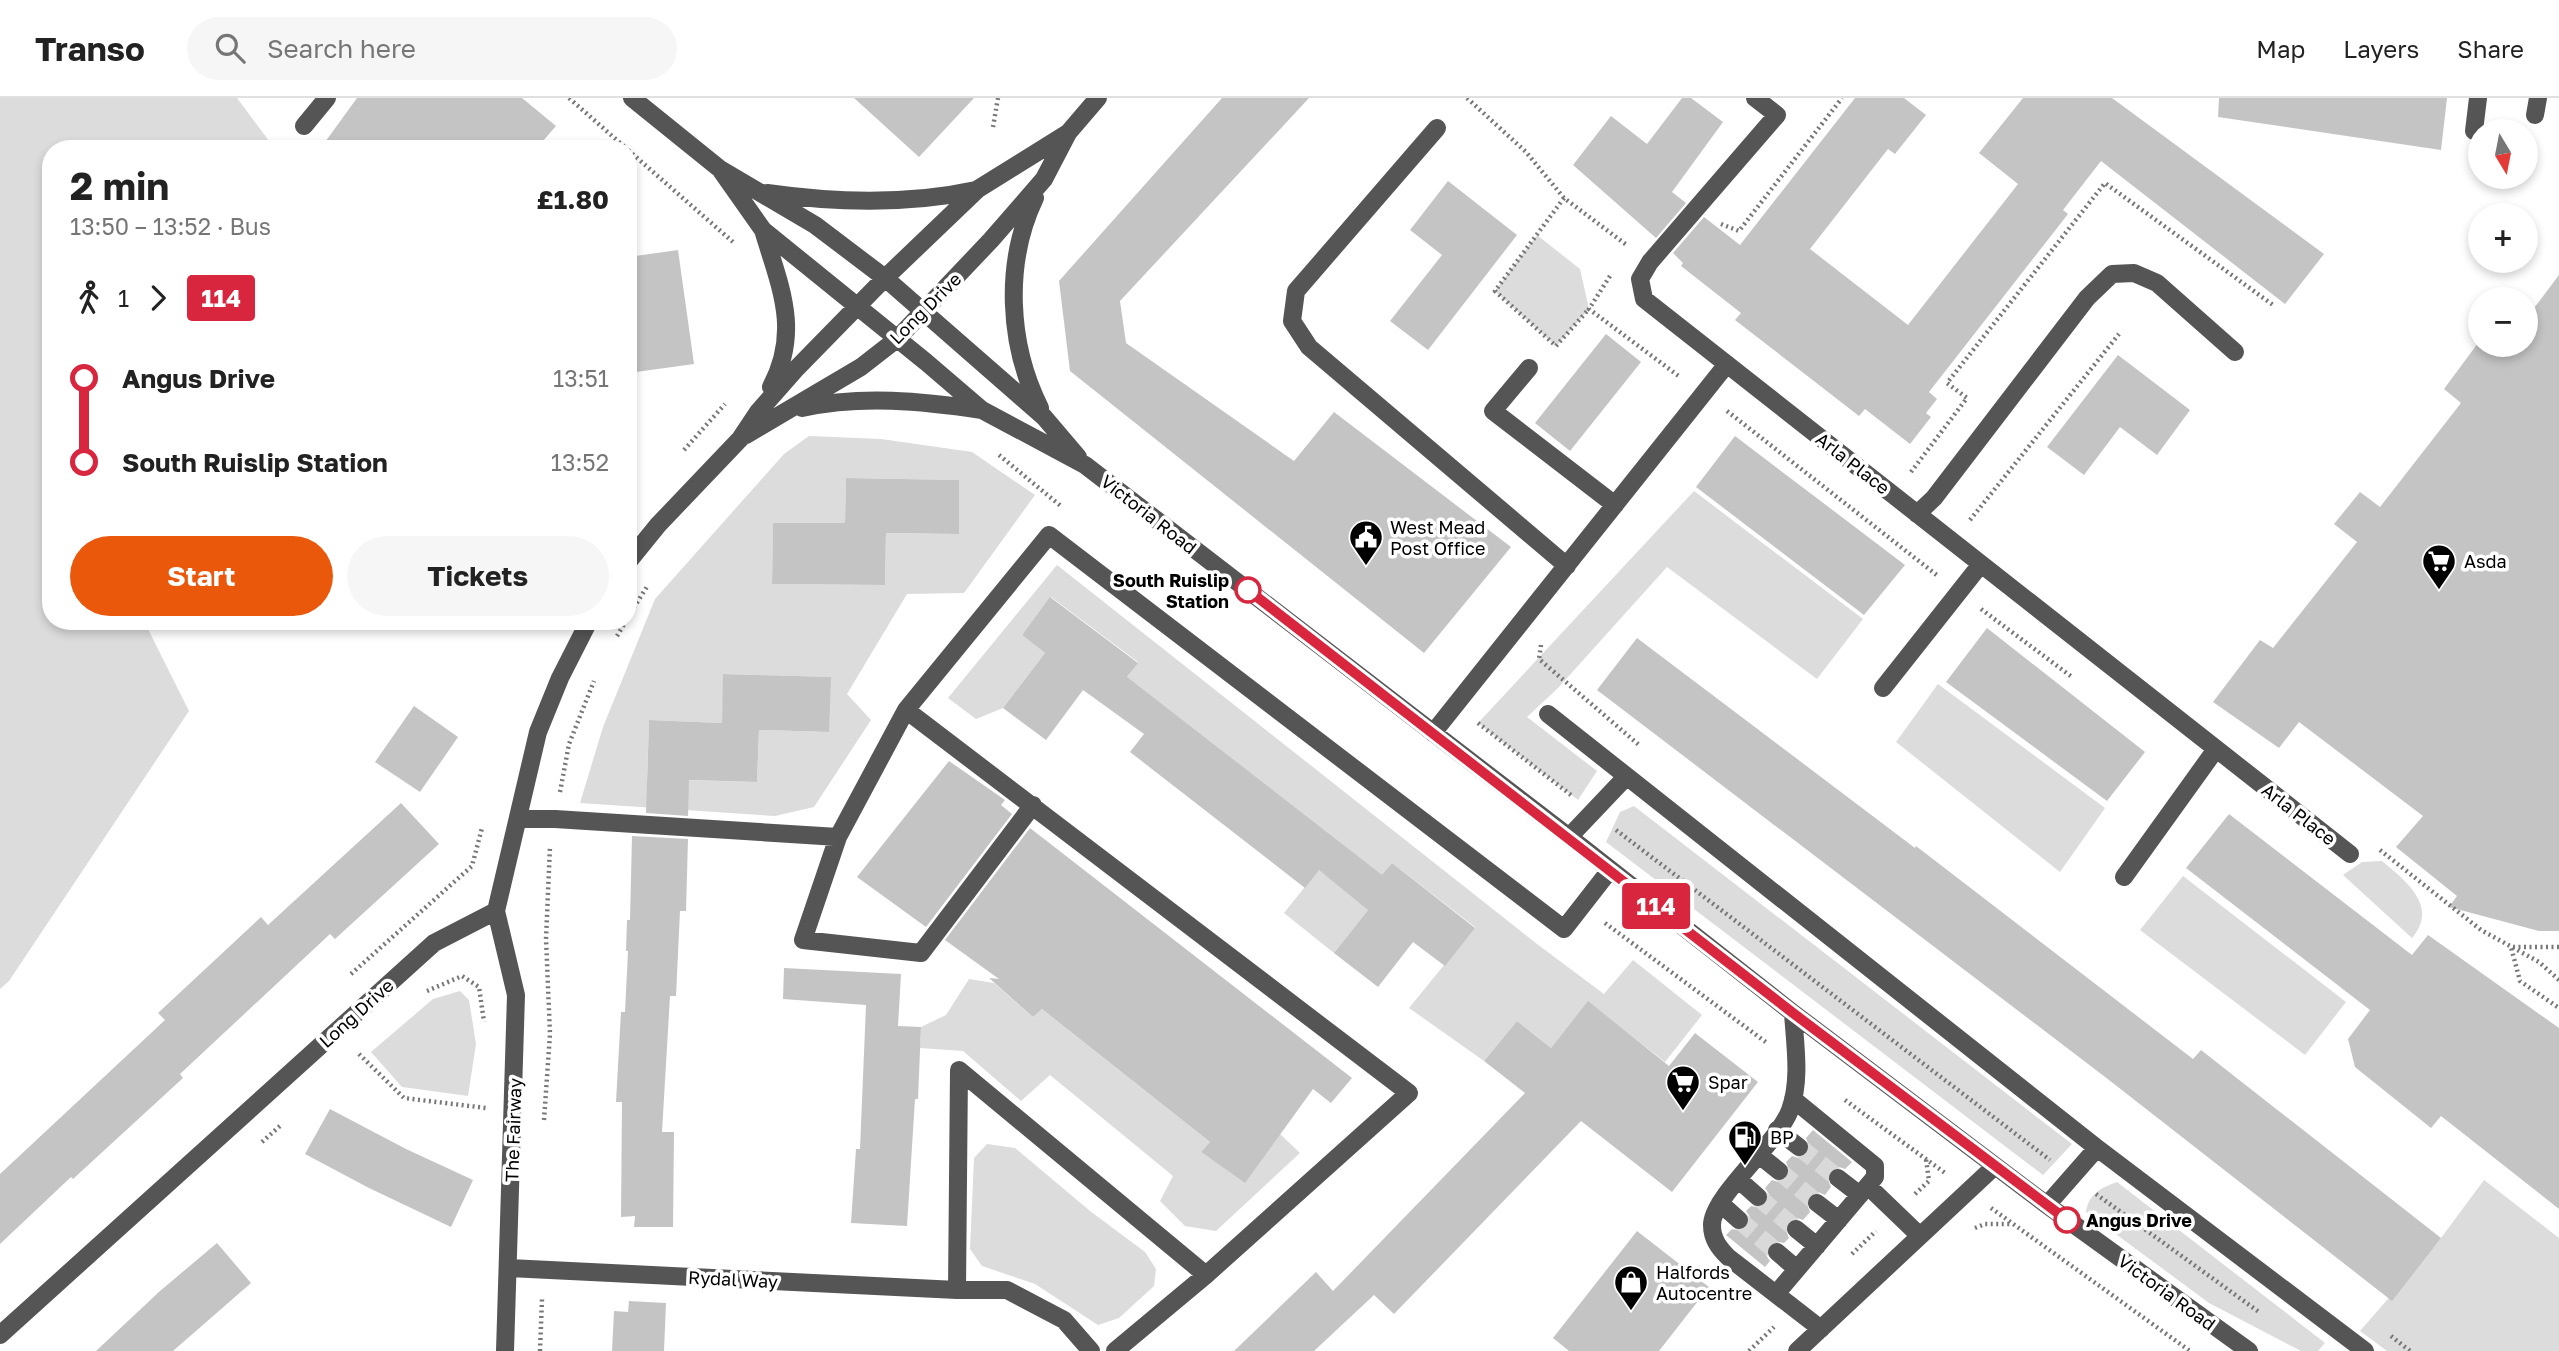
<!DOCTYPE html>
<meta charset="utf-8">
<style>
:root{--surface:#fff;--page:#f6f6f6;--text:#222;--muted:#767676;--line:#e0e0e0;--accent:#ea580c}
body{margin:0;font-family:"Golos Text",sans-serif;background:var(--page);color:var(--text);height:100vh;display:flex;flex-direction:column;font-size:26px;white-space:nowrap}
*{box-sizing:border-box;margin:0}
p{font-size:23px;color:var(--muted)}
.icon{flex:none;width:38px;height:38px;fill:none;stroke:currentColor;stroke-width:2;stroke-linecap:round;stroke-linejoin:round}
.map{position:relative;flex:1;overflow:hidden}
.details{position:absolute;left:42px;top:42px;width:595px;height:490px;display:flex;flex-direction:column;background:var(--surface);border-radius:28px;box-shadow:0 4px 10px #0003}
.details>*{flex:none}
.badge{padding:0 14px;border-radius:5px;font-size:24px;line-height:46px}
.needle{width:46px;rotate:170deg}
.tools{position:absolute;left:2468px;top:21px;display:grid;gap:14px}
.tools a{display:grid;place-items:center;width:70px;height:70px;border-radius:50%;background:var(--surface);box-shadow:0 4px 10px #0003;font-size:35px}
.map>.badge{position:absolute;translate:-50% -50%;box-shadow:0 0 0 4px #fff}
.legs{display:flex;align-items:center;gap:10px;height:77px;padding:0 28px;font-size:23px}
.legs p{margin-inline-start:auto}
.headline{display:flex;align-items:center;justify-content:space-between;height:119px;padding:0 28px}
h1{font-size:38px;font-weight:700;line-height:52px}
.action{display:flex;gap:14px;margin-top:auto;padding:14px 28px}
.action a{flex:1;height:80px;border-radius:42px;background:var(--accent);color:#fff;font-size:28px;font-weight:700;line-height:80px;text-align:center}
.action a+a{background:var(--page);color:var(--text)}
ul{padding:0 28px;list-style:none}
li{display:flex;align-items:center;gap:24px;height:84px;font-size:26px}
li i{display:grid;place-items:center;width:10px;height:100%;margin:0 9px;background:currentColor}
li i::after{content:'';width:18px;height:18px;margin:-9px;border:5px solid;border-radius:50%;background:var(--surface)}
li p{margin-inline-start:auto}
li:first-child i{background:linear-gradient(#0000 50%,currentColor 0)}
li:last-child i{background:linear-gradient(currentColor 50%,#0000 0)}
header{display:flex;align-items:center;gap:42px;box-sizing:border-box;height:98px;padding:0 35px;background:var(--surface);border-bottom:2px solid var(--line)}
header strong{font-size:33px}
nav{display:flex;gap:38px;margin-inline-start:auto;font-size:24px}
.search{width:490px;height:63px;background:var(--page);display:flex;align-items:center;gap:18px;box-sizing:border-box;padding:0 24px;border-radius:38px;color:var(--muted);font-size:26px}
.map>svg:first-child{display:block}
.green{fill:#dcdcdc;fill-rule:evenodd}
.building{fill:#c4c4c4}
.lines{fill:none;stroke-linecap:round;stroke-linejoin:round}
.minor-tunnel{stroke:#d9d9d9;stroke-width:18;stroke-dasharray:18 9;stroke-linecap:butt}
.path{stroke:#777;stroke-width:4.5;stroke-dasharray:2 3.5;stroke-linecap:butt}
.minor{stroke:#555;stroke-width:18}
.line-1-casing{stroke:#fff;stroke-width:16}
.line-1{stroke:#d7263d;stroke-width:10}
.stop-1-dot{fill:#fff;stroke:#d7263d;stroke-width:3.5}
.labels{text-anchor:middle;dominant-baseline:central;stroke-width:7;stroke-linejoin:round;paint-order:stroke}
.street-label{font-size:18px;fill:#000;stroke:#fff}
.poi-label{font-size:18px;fill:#000;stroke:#fff;text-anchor:start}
.stop-label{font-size:18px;font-weight:bold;fill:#000;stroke:#fff;text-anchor:end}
</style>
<header>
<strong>Transo</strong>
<div class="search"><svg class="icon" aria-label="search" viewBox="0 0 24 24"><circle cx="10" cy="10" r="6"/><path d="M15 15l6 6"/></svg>Search here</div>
<nav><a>Map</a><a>Layers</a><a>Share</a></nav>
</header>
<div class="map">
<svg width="2559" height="1253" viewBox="0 0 2559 1253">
<rect width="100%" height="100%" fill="#fff"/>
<path class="green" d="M 0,0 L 237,0 L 275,51 L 51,51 L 51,523 L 144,523 L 189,613 L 9,883 L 0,891 Z
M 1537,137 L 1580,171 L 1589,211 L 1556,248 L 1495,193 Z
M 809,338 L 881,341 L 972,354 L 1035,397 L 964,495 L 907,496 L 847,596 L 871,622 L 814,709 L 775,718 L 580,705 L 603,629 L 655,501 L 784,356 ZM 846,380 L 959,382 L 959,436 L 886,435 L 885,487 L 772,486 L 773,425 L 845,425 ZM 724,576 L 830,579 L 828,634 L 759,632 L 757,684 L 647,681 L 649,622 L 722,625 Z
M 1694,393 L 1863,521 L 1817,581 L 1667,469 L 1558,590 L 1527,619 L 1597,673 L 1578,702 L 1478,625 Z
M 1057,467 L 1537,846 L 1604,896 L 1633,862 L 1702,917 L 1665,964 L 1588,904 L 1551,950 L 1517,923 L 1484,963 L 1409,910 L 1475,829 L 1392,765 L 1361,805 L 1368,812 L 1334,855 L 1284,815 L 1340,745 L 1123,585 L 1138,564 L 1051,499 L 1022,537 L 1045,555 L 1003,610 L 976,621 L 948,600 Z
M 1938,586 L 2105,710 L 2060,774 L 1896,644 Z
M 1634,708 L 2072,1046 L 2043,1077 L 1606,744 L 1620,714 Z
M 2382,763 C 2406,783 2439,808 2412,840 L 2343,777 L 2362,764 Z
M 2183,778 L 2346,904 L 2305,957 L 2140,832 Z
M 969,881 L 994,885 L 1033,919 L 1042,911 L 1210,1044 L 1201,1054 L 1244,1084 L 1280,1036 L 1300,1055 L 1216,1133 L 1185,1128 L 1160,1103 L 1173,1078 L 1050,977 L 1021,1003 L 963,953 L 920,950 L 921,929 L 946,917 Z
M 460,893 L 469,902 L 476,946 L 468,998 L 402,989 L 371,954 L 433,901 Z
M 987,1046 L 1015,1050 L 1090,1113 L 1145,1154 L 1156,1171 L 1154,1188 L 1119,1220 L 1098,1227 L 1035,1186 L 982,1168 L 970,1151 L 974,1060 Z
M 2484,1082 L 2559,1140 L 2559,1253 L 2387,1253 L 2360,1233 L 2441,1140 Z
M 2117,1084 L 2325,1245 L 2318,1253 L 2301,1253 L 2209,1205 L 2086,1114 C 2089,1096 2100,1090 2117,1084 Z"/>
<path class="building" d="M 357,0 L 522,0 L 556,28 L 536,51 L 320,51 Z
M 854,0 L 974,0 L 919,59 Z
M 1222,0 L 1309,0 L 1120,203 L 1126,245 L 1294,363 L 1334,314 L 1511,449 L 1424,555 L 1070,273 L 1059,183 Z
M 1682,0 L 1691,0 L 1723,24 L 1672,94 L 1686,105 L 1656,140 L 1573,67 L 1611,18 L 1647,46 Z
M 1855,0 L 1904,0 L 1926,17 L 1895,56 L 1888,51 L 1810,151 L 1908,227 L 2018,86 L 1979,55 L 2023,0 L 2112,0 L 2324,156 L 2285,206 L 2101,63 L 2063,112 L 2068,116 L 1929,294 L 1937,301 L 1926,315 L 1931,319 L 1910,346 L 1865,311 L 1859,318 L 1735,222 L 1741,215 L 1681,168 L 1683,165 L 1673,155 L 1704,119 L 1740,147 Z
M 2219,0 L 2447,0 L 2441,52 L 2218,19 Z
M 1448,83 L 1517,137 L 1428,252 L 1390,223 L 1442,157 L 1410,132 Z
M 678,152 L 694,266 L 636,274 L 628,217 L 628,159 Z
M 2559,177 L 2559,833 L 2539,833 L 2449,809 L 2457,798 L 2396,749 L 2423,718 L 2299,624 L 2279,650 L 2213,604 L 2260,542 L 2273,550 L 2357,444 L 2334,426 L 2360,394 L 2380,409 L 2461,305 L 2444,291 L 2478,245 L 2498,259 L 2507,247 L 2525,247 L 2525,222 Z
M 1606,236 L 1641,264 L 1570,353 L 1535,325 Z
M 2118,257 L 2190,312 L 2157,357 L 2120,329 L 2084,377 L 2047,349 Z
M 1735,338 L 1905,467 L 1864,517 L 1696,389 Z
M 846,380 L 959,382 L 959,436 L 886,435 L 885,487 L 772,486 L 773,425 L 845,425 Z
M 1050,499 L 1138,565 L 1127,579 L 1382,777 L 1392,765 L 1475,830 L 1445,868 L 1413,844 L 1378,889 L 1334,855 L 1368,812 L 1319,772 L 1305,790 L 1130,654 L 1144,636 L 1083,592 L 1046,642 L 1003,610 L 1045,555 L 1022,537 Z
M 1987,530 L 2145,654 L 2107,703 L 1946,584 Z
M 1637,540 L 1915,750 L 1916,748 L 2193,961 L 2201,952 L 2441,1140 L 2392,1203 L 2109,982 L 1597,592 Z
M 723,576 L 831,579 L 829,634 L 759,632 L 757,684 L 689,682 L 688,718 L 646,715 L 649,622 L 722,625 Z
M 414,608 L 458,639 L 420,694 L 375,664 Z
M 949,663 L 1005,702 L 1001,707 L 1012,716 L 926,829 L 857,779 Z
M 401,705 L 439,746 L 335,841 L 330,836 L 180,976 L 183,980 L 73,1081 L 71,1079 L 0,1146 L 0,1076 L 165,922 L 158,915 L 261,819 L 268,827 Z
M 2229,716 L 2412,857 L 2428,837 L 2559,930 L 2559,1111 L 2441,1018 L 2431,1030 L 2355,969 L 2348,941 L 2370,912 L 2186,770 Z
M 1030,730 L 1352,980 L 1331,1005 L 1313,991 L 1245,1085 L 1201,1054 L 1210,1044 L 1042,911 L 1033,919 L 989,880 L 999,881 L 945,842 Z
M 632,738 L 688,741 L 686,813 L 680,813 L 676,898 L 670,898 L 662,1034 L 674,1034 L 673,1129 L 634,1129 L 635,1118 L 621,1119 L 622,1004 L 616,1004 L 621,914 L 625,914 L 628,853 L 626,853 L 627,822 L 630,822 Z
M 784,870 L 901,876 L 898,928 L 921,929 L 918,1001 L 915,1001 L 907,1128 L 851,1125 L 856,1051 L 860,1051 L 866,907 L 783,901 Z
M 1588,903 L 1669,968 L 1695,935 L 1758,984 L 1672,1094 L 1581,1023 L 1394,1216 L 1374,1197 L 1314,1253 L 1234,1253 L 1316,1174 L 1333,1193 L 1525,995 L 1484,963 L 1517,923 L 1551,950 Z
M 330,1011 L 406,1051 L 473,1082 L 451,1129 L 369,1090 L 305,1056 Z
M 1813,1032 L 1852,1064 L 1845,1071 L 1839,1069 L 1829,1073 L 1827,1079 L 1831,1089 L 1825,1097 L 1818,1094 L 1808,1098 L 1806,1104 L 1810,1114 L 1803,1122 L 1797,1120 L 1788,1123 L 1785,1130 L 1789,1140 L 1784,1145 L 1774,1143 L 1768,1147 L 1766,1157 L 1770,1163 L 1765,1169 L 1726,1137 L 1732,1131 L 1742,1133 L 1748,1129 L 1750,1119 L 1746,1113 L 1751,1108 L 1761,1110 L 1767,1106 L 1769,1096 L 1765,1090 L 1772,1082 L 1778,1084 L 1787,1081 L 1790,1074 L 1786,1064 L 1792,1058 L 1798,1060 L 1808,1056 L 1810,1050 L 1806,1040 Z
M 1637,1133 L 1709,1189 L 1659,1253 L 1569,1253 L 1553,1240 Z
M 217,1145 L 251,1185 L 173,1253 L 96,1253 L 160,1193 Z
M 629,1203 L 666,1205 L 664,1253 L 612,1253 L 614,1213 L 628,1214 Z"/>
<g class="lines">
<path class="minor-tunnel" d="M 1799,1049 L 1838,1080
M 1779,1073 L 1817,1105
M 1758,1099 L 1796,1131
M 1739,1122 L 1777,1154"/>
<path class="path" d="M 569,0 L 627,51
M 1467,0 L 1526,54 L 1564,100 L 1628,148
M 993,29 L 998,0
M 628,52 L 733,144
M 1564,100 L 1495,193 L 1556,248 L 1589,211
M 1721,126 L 1739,133 L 1842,0
M 1610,178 L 1589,211 L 1680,279
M 1727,313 L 1938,478
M 684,352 L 725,306
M 999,357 L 1062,409
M 1911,374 L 1967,300 L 1947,285 L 2105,85 L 2273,207
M 1970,422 L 2119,236
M 1981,511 L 2072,579
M 628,519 L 648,487
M 617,538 L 626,523
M 1541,547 L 1539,561 L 1639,647
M 1478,625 L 1571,697
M 560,694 L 569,646 L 594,583
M 1616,732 L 2050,1062
M 2380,752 L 2481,832 L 2539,864 L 2559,882
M 1605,825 L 1767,945
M 2559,849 L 2511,849 L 2520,883 L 2559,910
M 351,876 L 472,768 L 482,730
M 427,893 L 462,878 L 479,889 L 484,924
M 359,956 L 404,1000 L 486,1010
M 1845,1002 L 1945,1075
M 544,1022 L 550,936 L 546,841 L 550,748
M 262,1044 L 281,1027
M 1915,1096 L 1929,1083 L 1926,1061
M 2096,1096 L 2259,1214
M 1991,1110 L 2190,1253
M 1975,1130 L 1985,1126 L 2011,1126
M 1852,1156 L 1876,1133
M 2391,1238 L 2410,1253
M 540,1253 L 542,1201
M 1749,1253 L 1774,1229"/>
<path class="minor" d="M 632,0 L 720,71 L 815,127 L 885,180 L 1044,319 L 1078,359
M 1755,0 L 1777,17 L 1650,164 L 1640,181 L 1644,201 L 2350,756
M 2535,17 L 2538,0
M 304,28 L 327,0
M 1437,30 L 1296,193 L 1292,223 L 1309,249 L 1567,468
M 2474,33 L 2478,0
M 720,71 L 763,132 L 926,264 L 982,312 L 1085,367 L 1569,739 L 1793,915 L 2047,1107 L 2249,1253
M 767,95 C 837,105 907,107 976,92
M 1035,100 C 1004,165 1008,246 1040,310
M 763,132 C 780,189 801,232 771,289
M 1529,270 L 1493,313 L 1615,407
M 802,310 C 861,297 922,303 982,312
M 746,337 L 861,269 L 897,241 L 991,142 L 1044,81 L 1068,35 L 1098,0
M 1917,416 L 1934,400 L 2087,200 L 2112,176 L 2134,175 L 2157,185 L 2235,254
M 628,464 L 658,427 L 740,341 L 758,314 L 795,272 L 885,180 L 978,91 L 1068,35
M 1883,590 L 1981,466
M 906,612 L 1409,995 L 1206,1177 L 1115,1253
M 1548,616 L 2097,1050 L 2365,1253
M 1433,635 L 1727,266
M 518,721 L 555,721 L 838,739 L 906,612 L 1049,437 L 1564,831 L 1610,772
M 838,739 L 803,842 L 921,855 L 1033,707
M 1569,739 L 1625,680
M 2124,779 L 2216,651
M 1793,915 C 1795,947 1801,982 1790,1012 C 1778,1045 1712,1098 1712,1127 C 1712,1141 1719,1150 1728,1159 L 1821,1231
M 1777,1032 L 1799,1049
M 1759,1057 L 1779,1073
M 1838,1080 L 1860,1097
M 1739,1082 L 1758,1099
M 1868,1088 L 1919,1137
M 1720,1105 L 1739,1122
M 1817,1105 L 1839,1122
M 2047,1107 L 2097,1050
M 1796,1131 L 1817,1148
M 1777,1154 L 1797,1171
M 509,1170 L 957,1192
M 1776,1196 L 1875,1079 L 1875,1068 L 1793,1001
M 0,1237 L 434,845 L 496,813
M 505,1253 L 516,897 L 496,813 L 538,634 L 560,580 L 589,523
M 1091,1253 L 1064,1222 L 1007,1192 L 957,1192 L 959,972 L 1206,1177
M 1797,1253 L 1995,1068"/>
</g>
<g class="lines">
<g class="line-1-casing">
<path id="line-1" d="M 1248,492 L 1793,915 L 2067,1122"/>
</g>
<use href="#line-1" class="line-1"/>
</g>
<defs>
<g id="civic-pin" transform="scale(1.75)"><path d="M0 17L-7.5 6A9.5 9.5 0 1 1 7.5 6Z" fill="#000" stroke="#fff"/><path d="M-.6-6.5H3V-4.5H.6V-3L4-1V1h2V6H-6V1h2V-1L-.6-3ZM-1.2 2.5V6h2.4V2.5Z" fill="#fff"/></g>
<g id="supermarket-pin" transform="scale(1.75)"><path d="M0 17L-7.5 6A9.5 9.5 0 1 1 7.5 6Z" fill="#000" stroke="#fff"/><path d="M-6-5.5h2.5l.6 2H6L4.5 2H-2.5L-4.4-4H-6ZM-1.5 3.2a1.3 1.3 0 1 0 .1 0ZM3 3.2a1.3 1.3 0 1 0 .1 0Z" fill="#fff"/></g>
<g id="fuel-pin" transform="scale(1.75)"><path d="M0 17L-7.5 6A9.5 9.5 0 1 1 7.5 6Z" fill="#000" stroke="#fff"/><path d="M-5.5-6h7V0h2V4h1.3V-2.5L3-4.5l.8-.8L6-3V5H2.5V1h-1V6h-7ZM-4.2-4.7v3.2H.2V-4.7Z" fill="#fff"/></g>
<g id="shop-pin" transform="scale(1.75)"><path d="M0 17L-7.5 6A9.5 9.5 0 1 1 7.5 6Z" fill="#000" stroke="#fff"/><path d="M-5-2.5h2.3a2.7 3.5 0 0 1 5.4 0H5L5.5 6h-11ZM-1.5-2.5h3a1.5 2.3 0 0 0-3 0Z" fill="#fff"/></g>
</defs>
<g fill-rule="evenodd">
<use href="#civic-pin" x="1366" y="439"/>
<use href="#supermarket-pin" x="2439" y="463"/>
<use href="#supermarket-pin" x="1683" y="984"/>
<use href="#fuel-pin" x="1745" y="1039"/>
<use href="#shop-pin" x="1631" y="1184"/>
</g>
<g class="stop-1-dot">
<circle cx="1248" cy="492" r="12"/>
<circle cx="2067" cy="1122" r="12"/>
</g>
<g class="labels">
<g class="street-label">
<text transform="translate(925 210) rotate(-45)">Long Drive</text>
<text transform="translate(1853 365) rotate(38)">Arla Place</text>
<text transform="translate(1149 416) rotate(38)">Victoria Road</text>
<text transform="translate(2299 716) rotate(38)">Arla Place</text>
<text transform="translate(356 915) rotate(-42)">Long Drive</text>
<text transform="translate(513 1032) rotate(-88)">The Fairway</text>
<text transform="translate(733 1181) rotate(3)">Rydal Way</text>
<text transform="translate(2167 1194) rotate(36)">Victoria Road</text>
</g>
<g class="poi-label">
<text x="1390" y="429">West Mead<tspan x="1390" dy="21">Post Office</tspan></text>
<text x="2464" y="463">Asda</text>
<text x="1708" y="984">Spar</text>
<text x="1770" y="1039">BP</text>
<text x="1656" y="1174">Halfords<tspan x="1656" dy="21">Autocentre</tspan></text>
</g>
<g class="stop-label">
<text x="1229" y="482">South Ruislip<tspan x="1229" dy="21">Station</tspan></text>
<text x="2086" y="1122" text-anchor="start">Angus Drive</text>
</g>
</g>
</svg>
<div class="tools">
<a><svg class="needle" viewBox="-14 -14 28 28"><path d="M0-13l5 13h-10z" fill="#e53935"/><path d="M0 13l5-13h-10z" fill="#767676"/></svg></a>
<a>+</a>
<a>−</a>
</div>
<b class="badge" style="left:1656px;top:808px;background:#d7263d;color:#fff">114</b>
<section class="details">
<div class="headline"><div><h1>2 min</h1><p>13:50 – 13:52 · Bus</p></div><b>£1.80</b></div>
<div class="legs"><svg class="icon" aria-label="walk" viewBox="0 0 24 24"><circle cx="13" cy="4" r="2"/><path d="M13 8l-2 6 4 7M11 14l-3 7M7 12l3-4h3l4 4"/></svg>1<svg class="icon" aria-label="forward" viewBox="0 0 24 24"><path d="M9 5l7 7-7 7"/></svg><b class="badge" style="background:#d7263d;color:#fff">114</b></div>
<ul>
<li><i style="color:#d7263d"></i><b>Angus Drive</b><p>13:51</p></li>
<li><i style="color:#d7263d"></i><b>South Ruislip Station</b><p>13:52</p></li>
</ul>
<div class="action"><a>Start</a><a>Tickets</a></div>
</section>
</div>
